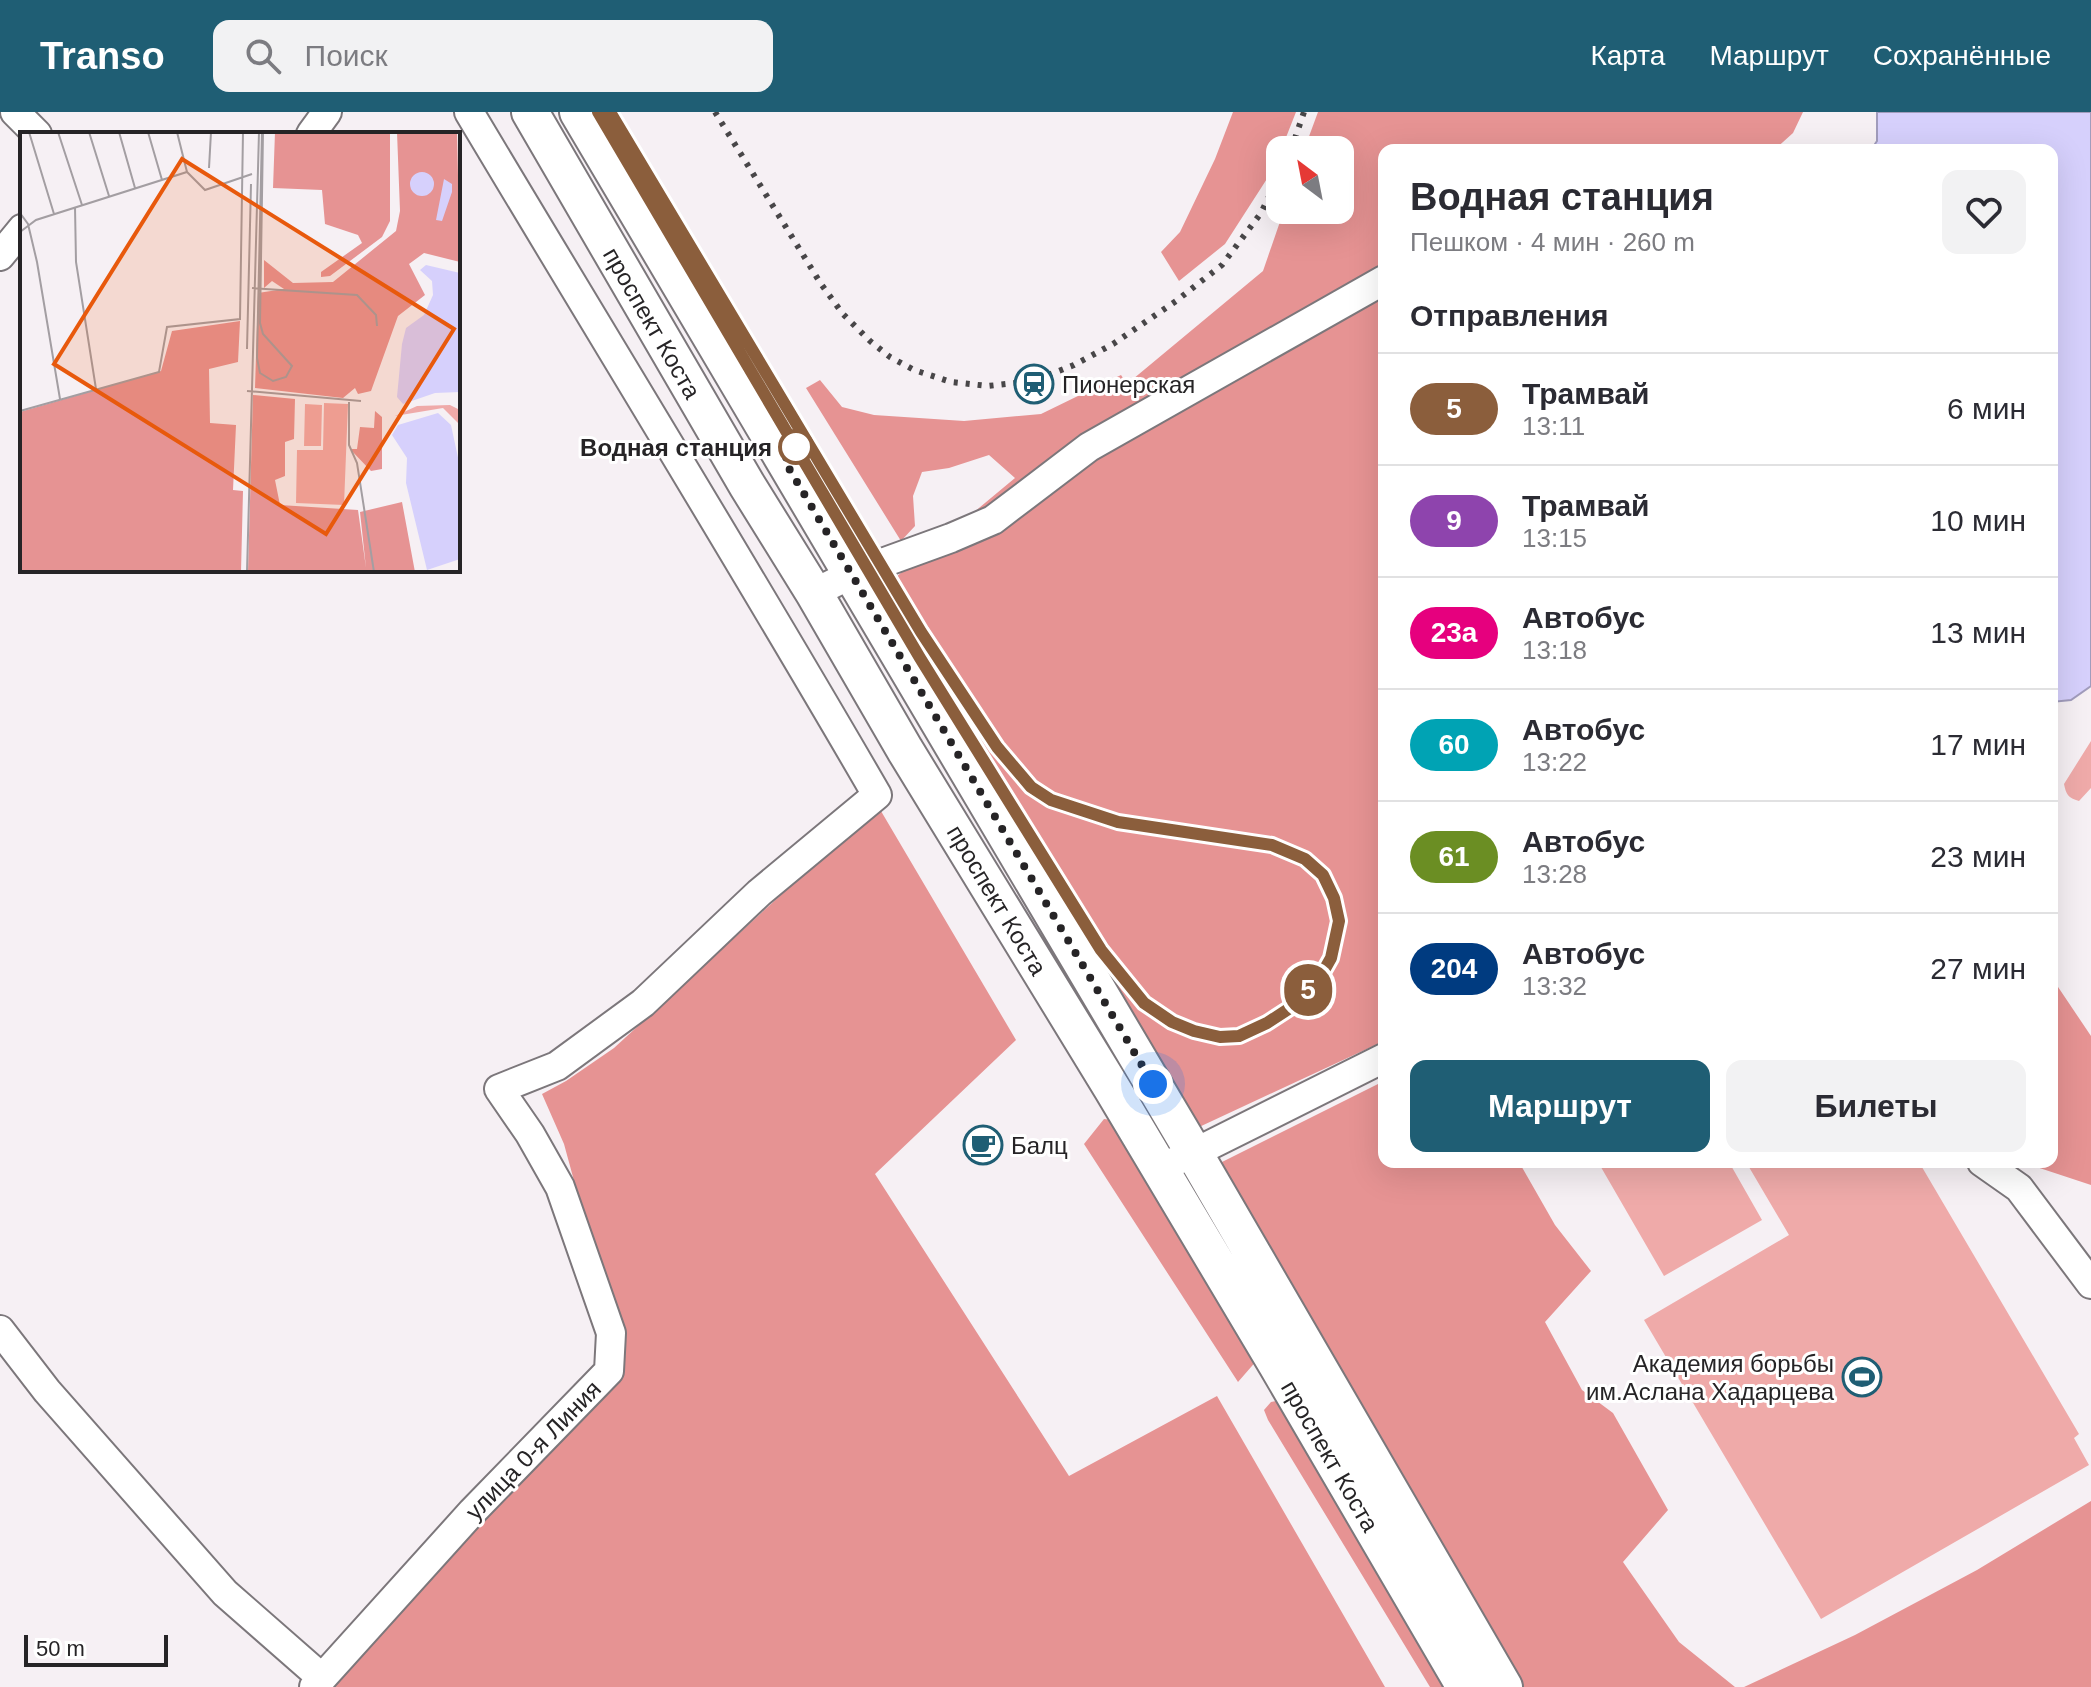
<!DOCTYPE html>
<html lang="ru">
<meta charset="utf-8">
<style>
:root{--surface:#fff;--page:#f2f2f3;--text:#2b2b33;--muted:#7c7c81;--line:#e1e1e2;--accent:#1f5e74}
body{margin:0;font-family:Arial,sans-serif;background:var(--page);color:var(--text);height:100vh;display:flex;flex-direction:column;font-size:30px;white-space:nowrap}
*{box-sizing:border-box;margin:0}
p{font-size:26px;color:var(--muted)}
.icon{flex:none;width:44px;height:44px;fill:none;stroke:currentColor;stroke-width:2;stroke-linecap:round;stroke-linejoin:round}
.map{position:relative;flex:1;overflow:hidden}
.details{position:absolute;left:1378px;top:32px;width:680px;height:1024px;display:flex;flex-direction:column;background:var(--surface);border-radius:16px;box-shadow:0 8px 32px #0002}
.details>*{flex:none}
.badge{padding:0 16px;border-radius:26px;font-size:28px;line-height:52px}
.needle{width:52px;rotate:328deg}
.fabs{position:absolute;left:1266px;top:24px;display:grid;gap:16px}
.fabs a{display:grid;place-items:center;width:88px;height:88px;border-radius:16px;background:var(--surface);box-shadow:0 8px 32px #0002;font-size:40px}
.scale{position:absolute;left:24px;bottom:20px;width:144px;box-sizing:border-box;padding-left:8px;border:4px solid #262426;border-top:0;font-size:22px;line-height:28px;white-space:nowrap;color:#262426;-webkit-text-stroke:6px #fff;paint-order:stroke}
.you{position:absolute;width:40px;height:40px;margin:-20px;border:6px solid #fff;border-radius:50%;background:#1a73e8;box-shadow:0 0 0 12px #1a73e833}
.map>.badge{position:absolute;translate:-50% -50%;box-shadow:0 0 0 4px #fff}
h2{padding:0 32px;font-size:30px;line-height:72px}
.round{display:grid;place-items:center;flex:none;width:84px;height:84px;border-radius:16px;background:var(--page)}
.summary{display:flex;align-items:center;justify-content:space-between;height:136px;padding:0 32px}
h1{font-size:38px;font-weight:600;line-height:60px}
.button{display:flex;gap:16px;margin-top:auto;padding:16px 32px}
.button a{flex:1;height:92px;border-radius:16px;background:var(--accent);color:#fff;font-size:32px;font-weight:600;line-height:92px;text-align:center}
.button a+a{background:var(--page);color:var(--text)}
ul{padding:0;list-style:none}
li{display:flex;align-items:center;gap:24px;height:112px;padding:0 32px;border-top:2px solid var(--line)}
li div{flex:1}
li b{display:block;font-size:30px}
li em{font-style:normal}
li .badge{min-width:88px;font-weight:700;text-align:center}
header{display:flex;align-items:center;gap:48px;box-sizing:border-box;height:112px;padding:0 40px;background:var(--accent);color:#fff}
header strong{font-size:38px}
nav{display:flex;gap:44px;margin-inline-start:auto;font-size:28px}
.search{width:560px;height:72px;background:var(--page);display:flex;align-items:center;gap:20px;box-sizing:border-box;padding:0 28px;border-radius:16px;color:var(--muted);font-size:30px}
.map>svg:first-child{display:block}
.green{fill:#efaaa9}
.forest{fill:#e69393}
.water{fill:#d6d0fc;stroke:#a19cbc;stroke-width:2}
.lines{fill:none;stroke-linecap:round;stroke-linejoin:round}
.minor-casing{stroke:#7c777b;stroke-width:32}
.major-casing{stroke:#7c777b;stroke-width:40}
.minor{stroke:#fff;stroke-width:28}
.major{stroke:#fff;stroke-width:36}
.tram{stroke:#484648;stroke-width:2}
.rail{stroke:#484648;stroke-width:6;stroke-dasharray:4 8;stroke-linecap:butt}
.line-casing{stroke:#fff;stroke-width:18}
.line{stroke:#8b5e3c;stroke-width:12}
.walk{stroke:#262426;stroke-width:8;stroke-dasharray:0 14.4}
.stop-dot{fill:#fff;stroke:#8b5e3c;stroke-width:4}
.labels{text-anchor:middle;dominant-baseline:central;stroke-width:6;stroke-linejoin:round;paint-order:stroke}
.street-label{font-size:24px;fill:#262426;stroke:#fff}
.poi-label{font-size:24px;fill:#262426;stroke:#fff;text-anchor:start}
.stop-label{font-size:24px;font-weight:bold;fill:#262426;stroke:#fff;text-anchor:end}
.inset-road{fill:none;stroke:#a39ea2;stroke-width:2}
.view{fill:#e8590c;fill-opacity:0.15;stroke:#e8590c;stroke-width:4}
.inset-edge{fill:none;stroke:#262426;stroke-width:4}
</style>
<header>
<strong>Transo</strong>
<div class="search"><svg class="icon" aria-label="search" viewBox="0 0 24 24"><circle cx="10" cy="10" r="6"/><path d="M15 15l6 6"/></svg>Поиск</div>
<nav><a>Карта</a><a>Маршрут</a><a>Сохранённые</a></nav>
</header>
<div class="map">
<svg width="2091" height="1575" viewBox="0 0 2091 1575">
<rect width="100%" height="100%" fill="#f6f0f4"/>
<path class="green" d="M 2091,629 L 2091,676 L 2079,689 C 2068,686 2066,682 2064,672 Z
M 1598,1050 L 1729,1050 L 1762,1108 L 1664,1164 Z
M 1746,1050 L 1907,1050 L 1909,1053 L 1919,1050 L 2079,1322 L 2074,1326 L 2089,1353 L 1821,1507 L 1644,1208 L 1789,1123 Z"/>
<path class="forest" d="M 1233,0 L 1296,0 L 1274,56 L 1225,132 L 1179,169 L 1161,140 L 1180,120 L 1215,47 Z
M 1318,0 L 1803,0 L 1793,21 L 1774,38 L 1384,38 L 1384,929 L 1197,1016 L 884,475 L 1015,366 L 989,343 L 949,356 L 922,360 L 913,384 L 915,414 L 901,429 L 806,276 L 820,268 L 842,295 L 874,303 L 964,309 L 1041,302 L 1121,263 L 1127,272 L 1263,159 L 1284,98 L 1340,98 L 1340,38 L 1304,38 Z
M 878,694 L 1016,928 L 875,1062 L 1069,1364 L 1217,1284 L 1385,1575 L 325,1575 L 622,1245 L 564,1032 L 542,982 L 566,969 L 614,936 Z
M 2052,866 L 2091,924 L 2091,1073 L 2021,1050 L 2052,1050 Z
M 1384,969 L 1384,1050 L 1519,1050 L 1555,1113 L 1591,1159 L 1545,1210 L 1582,1278 L 1613,1301 L 1668,1398 L 1623,1450 L 1679,1530 L 1735,1575 L 1515,1575 L 1210,1056 Z
M 1104,1007 L 1113,1008 L 1258,1247 L 1238,1270 L 1084,1032 Z
M 1281,1288 L 1452,1575 L 1430,1575 L 1268,1308 L 1264,1298 L 1271,1290 Z
M 2091,1389 L 2091,1575 L 1744,1575 L 1855,1523 L 1977,1458 Z"/>
<path class="water" d="M 1877,0 L 2091,0 L 2091,574 L 2071,588 L 2052,590 L 2052,38 L 1871,38 L 1877,29 Z"/>
<g class="lines">
<g class="minor-casing">
<path id="minor" d="M 15,0 L 37,22
M 311,22 L 327,0
M 0,144 L 22,117
M 814,481 L 852,462 L 951,426 L 993,408 L 1089,335 L 1384,168
M 1982,1050 L 2019,1076 L 2091,1172
M 1160,1056 L 1194,1041 L 1384,946
M 0,1218 L 47,1279 L 225,1481 L 322,1566
M 314,1575 L 472,1400 L 609,1259 L 611,1221 L 560,1075 L 530,1022 L 499,977 L 557,954 L 643,891 L 759,781 L 877,683 C 744,453 605,228 469,0"/>
</g>
<g class="major-casing">
<path id="major" d="M 530,0 L 747,373 L 814,481 L 905,638 L 1113,978 L 1277,1253 L 1465,1575
M 578,0 L 1194,1041 L 1504,1575"/>
</g>
<use href="#minor" class="minor"/>
<use href="#major" class="major"/>
<path class="tram" d="M 598,0 L 920,546 L 1101,838 L 1144,891 L 1172,910 L 1194,919 L 1220,925 L 1239,924 L 1267,911 L 1290,896 L 1318,869 L 1331,846 L 1339,809 L 1334,786 L 1323,763 L 1305,747 L 1272,733 L 1118,710 L 1051,688 L 1031,675 L 997,635 L 921,520 L 610,0"/>
<path class="rail" d="M 715,0 L 821,172 L 843,202 L 870,229 L 890,245 L 914,258 L 951,270 L 988,274 L 1033,269 L 1074,253 L 1113,232 L 1176,189 L 1222,153 L 1261,101 L 1280,62
M 1291,38 L 1304,0"/>
</g>
<g class="lines">
<g class="line-casing">
<path id="line" d="M 598,0 L 920,546 L 1101,838 L 1144,891 L 1172,910 L 1194,919 L 1220,925 L 1239,924 L 1267,911 L 1290,896 L 1318,869 L 1331,846 L 1339,809 L 1334,786 L 1323,763 L 1305,747 L 1272,733 L 1118,710 L 1051,688 L 1031,675 L 997,635 L 921,520 L 610,0"/>
</g>
<use href="#line" class="line"/>
<path class="walk" d="M 796,335 L 784,348 L 1153,972"/>
</g>
<defs>
<g id="station-ring" transform="scale(2)"><circle r="9.5" fill="#fff" stroke="#1f5e74" stroke-width="1.5"/><path d="M-3-6H3Q5-6 5-4V2Q5 4 3 4L4.5 6H3L1.5 4h-3L-3 6H-4.5L-3 4Q-5 4-5 2V-4Q-5-6-3-6ZM-3.5-4v3h7v-3ZM-3.5 1v1.5H-2V1ZM2 1v1.5H3.5V1Z" fill="#1f5e74"/></g>
<g id="cafe-ring" transform="scale(2)"><circle r="9.5" fill="#fff" stroke="#1f5e74" stroke-width="1.5"/><path d="M-5.5-4.5H6V0H3Q3 3.5 0 3.5H-2.5Q-5.5 3.5-5.5 0ZM3-3.2v2h1.7v-2ZM-6 4.5H4V6H-6Z" fill="#1f5e74"/></g>
<g id="stadium-ring" transform="scale(2)"><circle r="9.5" fill="#fff" stroke="#1f5e74" stroke-width="1.5"/><path d="M0-5a6.5 5 0 1 0 0 10a6.5 5 0 1 0 0-10ZM-3.5-1.8h7v3.6h-7Z" fill="#1f5e74"/></g>
</defs>
<g fill-rule="evenodd">
<use href="#station-ring" x="1034" y="272"/>
<use href="#cafe-ring" x="983" y="1033"/>
<use href="#stadium-ring" x="1862" y="1265"/>
</g>
<circle class="stop-dot" cx="796" cy="335" r="16"/>
<g class="labels">
<g class="street-label">
<text transform="translate(652 211) rotate(60)">проспект Коста</text>
<text transform="translate(997 788) rotate(59)">проспект Коста</text>
<text transform="translate(533 1338) rotate(-46)">улица 0-я Линия</text>
<text transform="translate(1330 1344) rotate(60)">проспект Коста</text>
</g>
<g class="poi-label">
<text x="1062" y="272">Пионерская</text>
<text x="1011" y="1033">Балц</text>
<text x="1834" y="1251" text-anchor="end">Академия борьбы<tspan x="1834" dy="28">им.Аслана Хадарцева</tspan></text>
</g>
<g class="stop-label">
<text x="772" y="335">Водная станция</text>
</g>
</g>
<g transform="translate(20 20)">
<rect width="440" height="440" fill="#f6f0f4"/>
<path d="M 304,271 L 328,272 L 324,373 L 276,371 L 277,318 L 303,318 ZM 285,272 L 302,273 L 301,314 L 284,314 ZM 430,273 L 440,278 L 440,293 L 423,276 L 375,284 L 397,274 Z" fill="#efaaa9"/>
<path d="M 255,0 L 370,0 L 370,89 L 362,105 L 310,144 L 301,145 L 301,140 L 342,111 L 338,103 L 305,92 L 302,58 L 253,56 ZM 377,0 L 437,0 L 440,130 L 404,121 L 389,132 L 405,163 L 378,184 L 351,259 L 338,262 L 335,256 L 323,266 L 235,256 L 238,161 L 264,157 L 252,149 L 244,156 L 244,128 L 273,151 L 313,150 L 376,99 L 380,79 ZM 220,189 L 218,230 L 189,237 L 190,291 L 216,293 L 213,358 L 223,359 L 221,440 L 0,440 L 0,280 L 141,239 L 152,199 ZM 233,263 L 275,267 L 274,307 L 265,310 L 265,344 L 255,348 L 260,373 L 338,378 L 346,436 L 340,380 L 382,370 L 395,440 L 228,440 ZM 355,279 L 362,285 L 362,337 L 351,339 L 330,317 L 337,317 L 340,295 L 354,296 Z" fill="#e69393"/>
<path d="M390 52a12 12 0 1 1 24 0a12 12 0 1 1-24 0ZM 424,47 L 432,52 L 432,60 L 422,89 L 416,88 ZM 406,133 L 440,141 L 440,260 L 415,261 L 383,272 L 377,265 L 382,212 L 386,196 L 404,183 L 413,163 L 412,149 L 400,138 ZM 418,281 L 431,293 L 440,335 L 440,427 L 407,438 L 386,351 L 387,326 L 372,303 L 378,293 Z" fill="#d6d0fc"/>
<path class="inset-road" d="M 9,0 L 34,82M 38,0 L 62,73M 69,0 L 89,64M 99,0 L 115,56M 128,0 L 142,48M 157,0 L 167,40M 242,0 L 237,226 L 240,241 L 253,249 L 266,245 L 272,234 L 243,202 L 240,191 L 243,0M 189,36 L 191,0M 55,75 L 56,130 L 76,257M 0,81 L 8,92 L 17,130 L 40,267M 0,100 L 16,88 L 167,40 L 185,58 L 232,42M 232,156 L 337,163 L 356,183 L 357,194M 227,217 L 231,52M 227,259 L 341,269M 329,270 L 329,313 L 337,331 L 354,440M 0,279 L 139,240 L 147,195 L 220,187 L 223,0M 227,440 L 239,0"/>
<path class="view" d="M 162,27 L 434,197 L 306,402 L 34,232 Z"/>
<rect width="440" height="440" class="inset-edge"/>
</g>
</svg>
<div class="fabs">
<a><svg class="needle" viewBox="-14 -14 28 28"><path d="M0-13l5 13h-10z" fill="#e53935"/><path d="M0 13l5-13h-10z" fill="#7c7c81"/></svg></a>
</div>
<div class="scale">50 m</div>
<div class="you" style="left:1153px;top:972px"></div>
<b class="badge" style="left:1308px;top:878px;background:#8b5e3c;color:#fff">5</b>
<section class="details">
<div class="summary"><div><h1>Водная станция</h1><p>Пешком · 4 мин · 260 m</p></div><a class="round"><svg class="icon" aria-label="heart" viewBox="0 0 24 24"><path d="M12 20l-8-8c-3-5 5-10 8-4 3-6 11-1 8 4z"/></svg></a></div>
<h2>Отправления</h2>
<ul>
<li><span class="badge" style="background:#8b5e3c;color:#fff">5</span><div><b>Трамвай</b><p>13:11</p></div><em>6 мин</em></li>
<li><span class="badge" style="background:#8e44ad;color:#fff">9</span><div><b>Трамвай</b><p>13:15</p></div><em>10 мин</em></li>
<li><span class="badge" style="background:#e6007e;color:#fff">23a</span><div><b>Автобус</b><p>13:18</p></div><em>13 мин</em></li>
<li><span class="badge" style="background:#00a3b4;color:#fff">60</span><div><b>Автобус</b><p>13:22</p></div><em>17 мин</em></li>
<li><span class="badge" style="background:#6b8e23;color:#fff">61</span><div><b>Автобус</b><p>13:28</p></div><em>23 мин</em></li>
<li><span class="badge" style="background:#003b80;color:#fff">204</span><div><b>Автобус</b><p>13:32</p></div><em>27 мин</em></li>
</ul>
<div class="button"><a>Маршрут</a><a>Билеты</a></div>
</section>
</div>
